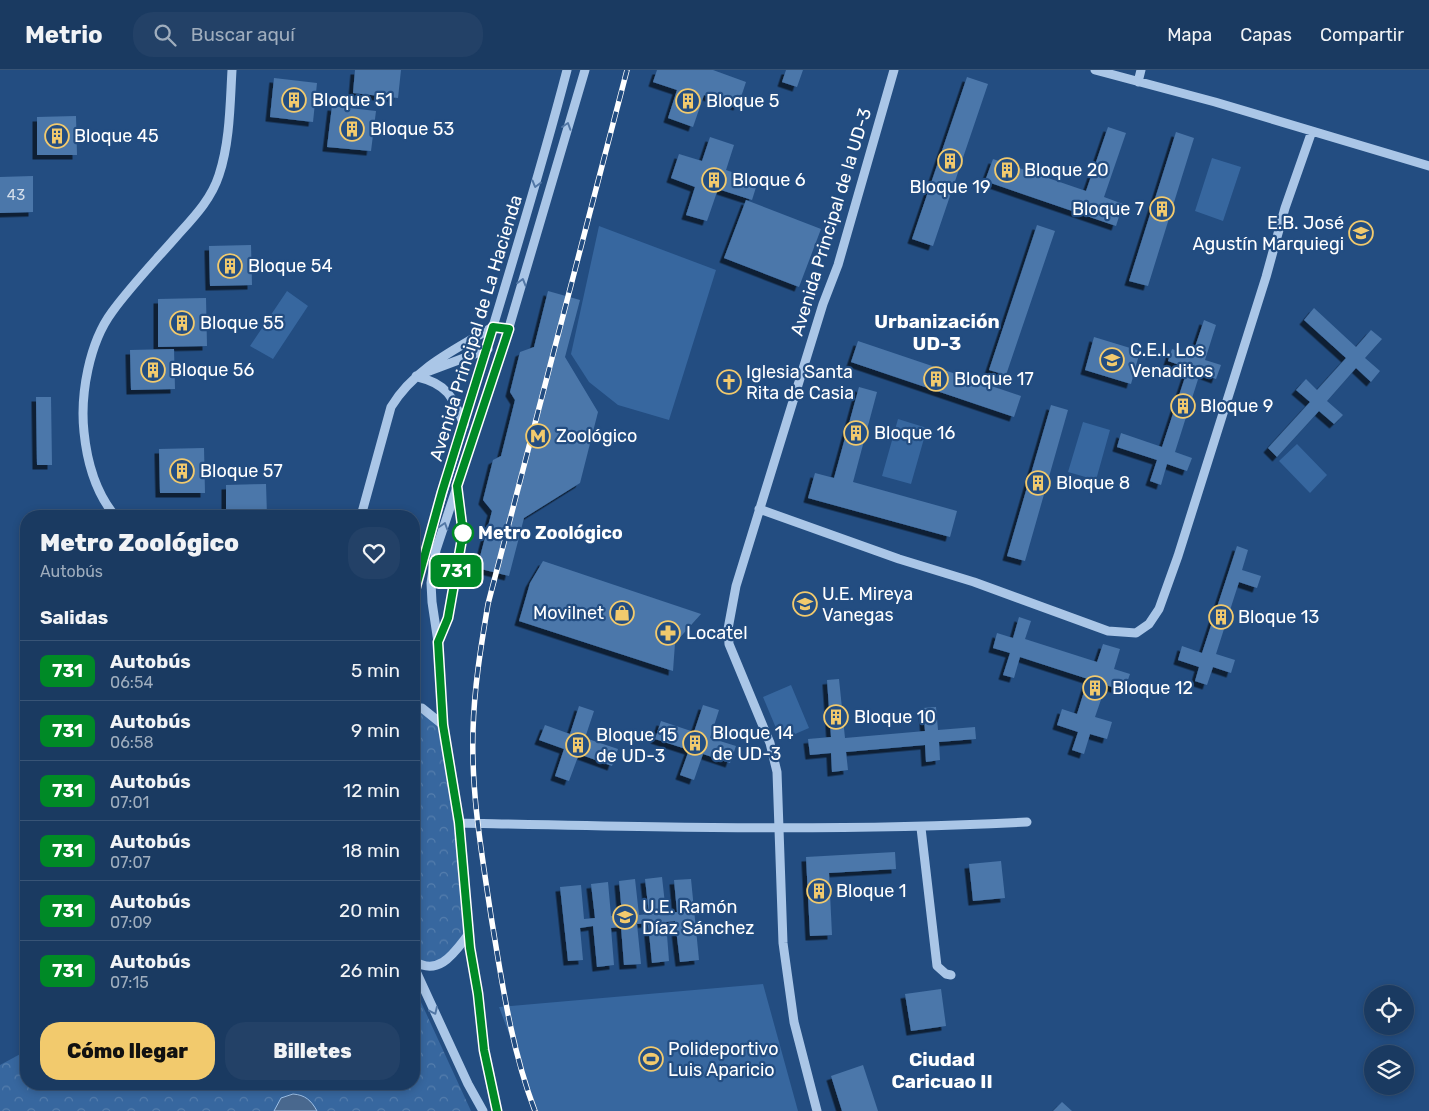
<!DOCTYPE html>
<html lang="es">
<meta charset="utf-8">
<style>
:root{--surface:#1a3a61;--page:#234167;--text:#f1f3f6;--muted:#9fadbd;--line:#385476;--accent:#f2ca6d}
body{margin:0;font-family:Rubik,sans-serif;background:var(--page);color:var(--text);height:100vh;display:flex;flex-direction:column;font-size:19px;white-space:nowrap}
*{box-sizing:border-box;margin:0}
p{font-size:16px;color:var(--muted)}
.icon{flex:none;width:28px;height:28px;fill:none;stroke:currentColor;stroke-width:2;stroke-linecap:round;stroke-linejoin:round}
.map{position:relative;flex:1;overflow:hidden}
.sheet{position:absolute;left:20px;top:440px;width:400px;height:580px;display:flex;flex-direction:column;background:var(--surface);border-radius:20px;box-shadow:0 2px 8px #0003,0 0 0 1px var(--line)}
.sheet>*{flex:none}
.badge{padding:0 10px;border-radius:8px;font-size:18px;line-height:32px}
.controls{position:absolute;left:1364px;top:915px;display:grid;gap:10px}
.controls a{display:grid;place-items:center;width:50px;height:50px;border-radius:50%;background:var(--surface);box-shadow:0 2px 8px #0003,0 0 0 1px var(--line);font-size:25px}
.map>.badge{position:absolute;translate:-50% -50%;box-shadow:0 0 0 2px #fff}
h2{padding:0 20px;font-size:19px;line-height:45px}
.round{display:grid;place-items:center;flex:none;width:52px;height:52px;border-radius:20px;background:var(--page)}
.headline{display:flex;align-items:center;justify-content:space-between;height:85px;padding:0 20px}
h1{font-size:24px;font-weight:800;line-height:38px}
.button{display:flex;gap:10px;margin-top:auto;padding:10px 20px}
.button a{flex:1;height:58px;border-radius:20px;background:var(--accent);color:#111;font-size:20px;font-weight:800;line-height:58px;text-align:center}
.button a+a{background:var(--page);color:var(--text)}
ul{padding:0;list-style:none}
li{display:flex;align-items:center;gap:15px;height:60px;padding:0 20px;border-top:1px solid var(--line)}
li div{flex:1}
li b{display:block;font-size:19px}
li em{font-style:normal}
li .badge{min-width:55px;font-weight:700;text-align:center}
header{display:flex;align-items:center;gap:30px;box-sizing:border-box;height:70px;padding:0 25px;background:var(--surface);border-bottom:1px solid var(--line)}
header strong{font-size:24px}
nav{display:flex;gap:28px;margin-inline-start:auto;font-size:18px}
.search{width:350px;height:45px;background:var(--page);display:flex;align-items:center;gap:12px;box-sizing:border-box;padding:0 18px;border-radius:20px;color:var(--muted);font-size:19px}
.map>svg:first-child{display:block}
.forest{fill:url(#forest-crowns)}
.pitch{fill:#37679f}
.water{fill:#49688e;stroke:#9ec1e8}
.building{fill:#4b77aa;filter:url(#shadow)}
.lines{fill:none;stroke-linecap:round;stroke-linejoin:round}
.minor{stroke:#aac6e7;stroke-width:9}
.rail-casing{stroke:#fff;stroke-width:5.5}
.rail{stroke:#234d81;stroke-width:4;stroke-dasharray:11;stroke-linecap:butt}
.oneway{stroke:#5277a5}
.line-casing{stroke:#fff;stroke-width:11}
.line{stroke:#008a26;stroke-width:8}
.stop-dot{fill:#fff;stroke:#008a26;stroke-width:2.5}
.labels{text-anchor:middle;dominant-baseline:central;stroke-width:4.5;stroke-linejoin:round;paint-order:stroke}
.number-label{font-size:15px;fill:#d2ddea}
.poi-label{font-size:18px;fill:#fff;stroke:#234d81;text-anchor:start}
.street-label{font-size:18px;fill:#fff;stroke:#234d81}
.stop-label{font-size:18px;font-weight:bold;fill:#fff;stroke:#234d81;text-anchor:start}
.neighbourhood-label{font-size:19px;font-weight:bold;fill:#fff;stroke:#234d81}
</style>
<header>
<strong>Metrio</strong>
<div class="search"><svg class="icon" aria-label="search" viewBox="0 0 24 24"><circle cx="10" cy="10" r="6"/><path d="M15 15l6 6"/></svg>Buscar aquí</div>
<nav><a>Mapa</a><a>Capas</a><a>Compartir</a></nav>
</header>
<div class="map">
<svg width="1429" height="1041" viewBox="0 0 1429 1041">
<defs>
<pattern id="forest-crowns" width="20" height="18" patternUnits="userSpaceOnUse" patternTransform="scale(1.25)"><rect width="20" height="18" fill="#37679f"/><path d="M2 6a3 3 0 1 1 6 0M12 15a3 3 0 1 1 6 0" fill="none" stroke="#557ead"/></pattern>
<filter id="shadow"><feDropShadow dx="-4.5" dy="4.5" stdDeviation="0" flood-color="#0009"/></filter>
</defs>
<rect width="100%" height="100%" fill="#234d81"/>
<path class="forest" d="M 414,638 L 443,655 L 468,865 L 443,894 L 414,891 Z
M 414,917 L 471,1041 L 0,1041 L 0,995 L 26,981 L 26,1014 L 414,1014 Z"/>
<path class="pitch" d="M 1212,88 L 1241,97 L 1223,151 L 1195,141 Z
M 599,156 L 716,200 L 669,350 L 618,335 L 589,312 L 571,284 Z
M 287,221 L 308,236 L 273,289 L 250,276 Z
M 898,349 L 927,358 L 911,414 L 882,406 Z
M 1083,352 L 1110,360 L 1096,410 L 1068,402 Z
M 1297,374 L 1327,405 L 1310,423 L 1279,391 Z
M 791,615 L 809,658 L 781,670 L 763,627 Z
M 763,914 L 798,1041 L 538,1041 L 499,937 Z"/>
<path class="water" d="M 293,1024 C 305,1025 311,1030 317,1041 L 274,1041 L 281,1028 Z"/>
<path class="building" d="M 355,0 L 401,0 L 398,28 L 353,23 Z
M 657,0 L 713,0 L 746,12 L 738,36 L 704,25 L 693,57 L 668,48 L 677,20 L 653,12 Z
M 786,0 L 803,0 L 797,17 L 782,12 Z
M 967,7 L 988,14 L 933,176 L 912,169 Z
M 274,8 L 317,13 L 313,52 L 270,47 Z
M 332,36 L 376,41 L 371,81 L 327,77 Z
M 76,46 L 77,85 L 37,85 L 37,47 Z
M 1108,57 L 1126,63 L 1104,127 L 1123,134 L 1116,156 L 985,111 L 993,89 L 1086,121 Z
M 1176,62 L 1194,68 L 1148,216 L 1129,211 Z
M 710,67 L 734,75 L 726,100 L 758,111 L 752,130 L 718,119 L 707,151 L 686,145 L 695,117 L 671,108 L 679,84 L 702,91 Z
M 33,106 L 33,142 L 0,143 L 0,107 Z
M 746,130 L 821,159 L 799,217 L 724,188 Z
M 1037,155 L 1055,161 L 1006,305 L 989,300 Z
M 251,175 L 252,215 L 210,216 L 209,176 Z
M 548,221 L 580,230 L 565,287 L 598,342 L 580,413 L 524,448 L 509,506 L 477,498 L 492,441 L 483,430 L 493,390 L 501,386 L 515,330 L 510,322 L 520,282 L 534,277 Z
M 206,228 L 207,276 L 158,277 L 158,229 Z
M 1314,238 L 1356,277 L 1371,260 L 1382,269 L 1365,288 L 1380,301 L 1371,312 L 1356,298 L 1327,331 L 1343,345 L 1334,354 L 1319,341 L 1277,387 L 1268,378 L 1310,332 L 1296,320 L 1306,309 L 1317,320 L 1346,288 L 1304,250 Z
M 1204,250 L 1216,255 L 1205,290 L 1221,295 L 1216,309 L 1200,303 L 1175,382 L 1192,388 L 1187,401 L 1167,394 L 1161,415 L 1150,411 L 1157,390 L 1117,377 L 1121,363 L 1162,377 L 1188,298 L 1168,291 L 1172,279 L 1192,286 Z
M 1094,267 L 1140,281 L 1131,314 L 1085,300 Z
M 858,271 L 1021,326 L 1014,347 L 851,292 Z
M 174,279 L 175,319 L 131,320 L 130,280 Z
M 859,317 L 877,322 L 853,412 L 957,441 L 950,467 L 808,428 L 815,403 L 834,408 Z
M 36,327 L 51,327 L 52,395 L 37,395 Z
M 1051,335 L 1068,340 L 1025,491 L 1007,486 Z
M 204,378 L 205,423 L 160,423 L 159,379 Z
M 266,414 L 267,446 L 226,446 L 226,415 Z
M 1237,476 L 1248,480 L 1242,500 L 1261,506 L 1257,518 L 1239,512 L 1216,584 L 1235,590 L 1231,603 L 1213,597 L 1207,615 L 1195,611 L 1199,597 L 1178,590 L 1182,576 L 1202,583 Z
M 543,491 L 701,544 L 675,573 L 673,601 L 519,551 L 530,513 Z
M 1019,547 L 1031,551 L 1025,569 L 1097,592 L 1103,574 L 1120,579 L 1114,599 L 1130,604 L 1124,621 L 1106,615 L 1095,647 L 1112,652 L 1107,669 L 1090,664 L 1084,684 L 1072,680 L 1078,662 L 1057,655 L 1062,639 L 1077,644 L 1088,609 L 1020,587 L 1014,608 L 1003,605 L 1010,583 L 993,578 L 997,563 L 1013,568 Z
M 839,609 L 845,668 L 925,661 L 923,638 L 936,637 L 938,660 L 975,657 L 976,669 L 939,672 L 940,690 L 926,692 L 925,675 L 846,682 L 848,700 L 832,702 L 831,683 L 810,685 L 808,669 L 831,667 L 827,610 Z
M 703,635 L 719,640 L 710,668 L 736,676 L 730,693 L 703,684 L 694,710 L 680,705 L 689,680 L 655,669 L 661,651 L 694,662 Z
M 579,636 L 594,641 L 585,668 L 618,679 L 612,696 L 579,684 L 569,711 L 555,706 L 564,679 L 539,670 L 545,655 L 570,664 Z
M 895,782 L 896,799 L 829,803 L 832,865 L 810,866 L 806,787 Z
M 1001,791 L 1005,828 L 973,831 L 969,794 Z
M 662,807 L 666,843 L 677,842 L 674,810 L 691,809 L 699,890 L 680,892 L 675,851 L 666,852 L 669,891 L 652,893 L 648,853 L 637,854 L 641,894 L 624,895 L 621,857 L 611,858 L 614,895 L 597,897 L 593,856 L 580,858 L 583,890 L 568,891 L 560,817 L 581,815 L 584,849 L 595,848 L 591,814 L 608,812 L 611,846 L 622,845 L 619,811 L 635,809 L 639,845 L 649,844 L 645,809 Z
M 941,919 L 946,956 L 911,961 L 905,924 Z
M 863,995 L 878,1041 L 842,1041 L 831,1006 Z
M 1062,1032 L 1072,1041 L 1053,1041 Z"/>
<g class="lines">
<path class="minor" d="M 1095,0 L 1215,32 L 1429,96
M 1138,12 L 1141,0
M 416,306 L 488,279
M 418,307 C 448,314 453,328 464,355
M 759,439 L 899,489 L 974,512 L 1108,561 L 1136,563 L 1149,554 L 1159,539 L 1178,486 L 1266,207 L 1285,138 L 1312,61
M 115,446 C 96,423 87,392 84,362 C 80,325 89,273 112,242 C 131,216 154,192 176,167 C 193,148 211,130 219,105 C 230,72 230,34 232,0
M 361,446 L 391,337 C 415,298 454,280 493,257
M 414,524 C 462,349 521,176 567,0
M 414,638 L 422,638 L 443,655
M 459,753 C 648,757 838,762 1027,752
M 921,758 L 937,896 L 946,904 L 951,905
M 414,891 C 439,907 454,883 468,865
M 414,897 L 468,1014 L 483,1041
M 497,1041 L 484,980 L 478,924 L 470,878 L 459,753 L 443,655 L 438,572 L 432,532 L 431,513 L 436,480 L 502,281 L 585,0
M 817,1041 L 794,952 L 783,873 L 777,702 L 770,673 L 729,574 L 728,559 L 736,516 L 823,234 L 838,195 L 894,0"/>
<g class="rail-casing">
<path id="rail" d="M 535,1041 C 511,978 502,912 491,846 C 482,785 471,723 473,661 C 474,618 481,576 488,534 L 627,0"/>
</g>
<use href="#rail" class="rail"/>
</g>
<defs><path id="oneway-chevron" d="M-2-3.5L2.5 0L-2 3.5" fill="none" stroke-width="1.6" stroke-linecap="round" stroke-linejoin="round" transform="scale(1.25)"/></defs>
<g class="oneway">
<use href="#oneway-chevron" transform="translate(567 56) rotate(-72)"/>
<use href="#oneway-chevron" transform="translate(536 114) rotate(105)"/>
<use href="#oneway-chevron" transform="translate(522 212) rotate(-74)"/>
<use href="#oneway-chevron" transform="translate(444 456) rotate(-72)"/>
<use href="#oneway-chevron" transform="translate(434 941) rotate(65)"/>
</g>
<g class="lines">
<g class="line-casing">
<path id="line" d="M 414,524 L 442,422 L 493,257 L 509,259 L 457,416 L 463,463 L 448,548 L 438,572 L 443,655 L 459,752 L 470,878 L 478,924 L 484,980 L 497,1041"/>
</g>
<use href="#line" class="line"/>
</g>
<defs>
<g id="building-ring" transform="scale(1.25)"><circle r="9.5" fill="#234d81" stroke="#f2ca6d" stroke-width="1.5"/><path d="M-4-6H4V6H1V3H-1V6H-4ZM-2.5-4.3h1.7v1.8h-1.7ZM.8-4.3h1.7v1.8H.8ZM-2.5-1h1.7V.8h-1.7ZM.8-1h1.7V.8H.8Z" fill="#f2ca6d"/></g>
<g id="school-ring" transform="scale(1.25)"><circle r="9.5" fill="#234d81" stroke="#f2ca6d" stroke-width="1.5"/><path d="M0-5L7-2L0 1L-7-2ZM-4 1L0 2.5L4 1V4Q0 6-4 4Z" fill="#f2ca6d"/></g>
<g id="church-ring" transform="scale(1.25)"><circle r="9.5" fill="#234d81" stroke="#f2ca6d" stroke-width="1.5"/><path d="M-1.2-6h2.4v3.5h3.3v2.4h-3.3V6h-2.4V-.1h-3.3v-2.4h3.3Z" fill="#f2ca6d"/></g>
<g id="metro-ring" transform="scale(1.25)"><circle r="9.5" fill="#234d81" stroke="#f2ca6d" stroke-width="1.5"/><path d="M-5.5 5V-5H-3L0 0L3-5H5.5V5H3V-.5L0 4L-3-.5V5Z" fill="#f2ca6d"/></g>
<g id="shop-ring" transform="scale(1.25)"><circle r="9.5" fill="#234d81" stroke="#f2ca6d" stroke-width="1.5"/><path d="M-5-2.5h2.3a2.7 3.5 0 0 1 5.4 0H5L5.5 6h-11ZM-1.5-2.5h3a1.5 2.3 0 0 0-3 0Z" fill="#f2ca6d"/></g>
<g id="pharmacy-ring" transform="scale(1.25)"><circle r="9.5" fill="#234d81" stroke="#f2ca6d" stroke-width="1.5"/><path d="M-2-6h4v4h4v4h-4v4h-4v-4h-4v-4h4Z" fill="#f2ca6d"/></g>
<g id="stadium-ring" transform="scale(1.25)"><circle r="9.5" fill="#234d81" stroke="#f2ca6d" stroke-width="1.5"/><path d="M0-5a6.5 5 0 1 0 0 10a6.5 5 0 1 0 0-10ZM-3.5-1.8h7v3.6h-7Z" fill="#f2ca6d"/></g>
</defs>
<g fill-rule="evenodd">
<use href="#building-ring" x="294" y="30"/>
<use href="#building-ring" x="688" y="31"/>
<use href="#building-ring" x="352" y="59"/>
<use href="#building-ring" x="57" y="66"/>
<use href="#building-ring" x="950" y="91"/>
<use href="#building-ring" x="1007" y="100"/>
<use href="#building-ring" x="714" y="110"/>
<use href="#building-ring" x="1162" y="139"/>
<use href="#school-ring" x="1361" y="163"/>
<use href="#building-ring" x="230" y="196"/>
<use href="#building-ring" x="182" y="253"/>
<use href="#school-ring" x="1112" y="290"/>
<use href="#building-ring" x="153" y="300"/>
<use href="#building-ring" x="936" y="309"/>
<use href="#church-ring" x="729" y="312"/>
<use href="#building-ring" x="1183" y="336"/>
<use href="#building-ring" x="856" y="363"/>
<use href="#metro-ring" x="538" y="366"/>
<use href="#building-ring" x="182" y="401"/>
<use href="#building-ring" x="1038" y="413"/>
<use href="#school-ring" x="805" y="534"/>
<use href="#shop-ring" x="622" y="543"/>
<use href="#building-ring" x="1221" y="547"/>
<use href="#pharmacy-ring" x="668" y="563"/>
<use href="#building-ring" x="1095" y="618"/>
<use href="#building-ring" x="836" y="647"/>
<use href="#building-ring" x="695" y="673"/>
<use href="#building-ring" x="578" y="675"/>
<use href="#building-ring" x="819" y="821"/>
<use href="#school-ring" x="625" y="847"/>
<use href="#stadium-ring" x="651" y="989"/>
</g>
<circle class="stop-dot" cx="463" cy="463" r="10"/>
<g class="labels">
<g class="number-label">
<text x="16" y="125">43</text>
</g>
<g class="poi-label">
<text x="312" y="30">Bloque 51</text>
<text x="706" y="31">Bloque 5</text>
<text x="370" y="59">Bloque 53</text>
<text x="74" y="66">Bloque 45</text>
<text x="1024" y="100">Bloque 20</text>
<text x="732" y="110">Bloque 6</text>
<text x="950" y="117" text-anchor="middle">Bloque 19</text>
<text x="1144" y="139" text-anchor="end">Bloque 7</text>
<text x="1344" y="153" text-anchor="end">E.B. José<tspan x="1344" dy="21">Agustín Marquiegi</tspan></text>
<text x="248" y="196">Bloque 54</text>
<text x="200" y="253">Bloque 55</text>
<text x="1130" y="280">C.E.I. Los<tspan x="1130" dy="21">Venaditos</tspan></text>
<text x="170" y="300">Bloque 56</text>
<text x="746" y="302">Iglesia Santa<tspan x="746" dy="21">Rita de Casia</tspan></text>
<text x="954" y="309">Bloque 17</text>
<text x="1200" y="336">Bloque 9</text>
<text x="874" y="363">Bloque 16</text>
<text x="556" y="366">Zoológico</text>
<text x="200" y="401">Bloque 57</text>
<text x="1056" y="413">Bloque 8</text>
<text x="822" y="524">U.E. Mireya<tspan x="822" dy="21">Vanegas</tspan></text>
<text x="604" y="543" text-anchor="end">Movilnet</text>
<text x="1238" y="547">Bloque 13</text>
<text x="686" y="563">Locatel</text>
<text x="1112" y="618">Bloque 12</text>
<text x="854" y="647">Bloque 10</text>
<text x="712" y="663">Bloque 14<tspan x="712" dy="21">de UD-3</tspan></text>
<text x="596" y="665">Bloque 15<tspan x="596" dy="21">de UD-3</tspan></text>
<text x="836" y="821">Bloque 1</text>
<text x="642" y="837">U.E. Ramón<tspan x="642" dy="21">Díaz Sánchez</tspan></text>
<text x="668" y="979">Polideportivo<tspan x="668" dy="21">Luis Aparicio</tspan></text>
</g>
<g class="street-label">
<text transform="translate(831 152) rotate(-73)">Avenida Principal de la UD-3</text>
<text transform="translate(476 258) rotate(-73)">Avenida Principal de La Hacienda</text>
</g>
<g class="stop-label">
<text x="478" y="463">Metro Zoológico</text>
</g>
<g class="neighbourhood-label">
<text x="937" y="251">Urbanización<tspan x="937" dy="22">UD-3</tspan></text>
<text x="942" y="989">Ciudad<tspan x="942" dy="22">Caricuao II</tspan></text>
</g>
</g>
</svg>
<div class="controls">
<a><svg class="icon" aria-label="locate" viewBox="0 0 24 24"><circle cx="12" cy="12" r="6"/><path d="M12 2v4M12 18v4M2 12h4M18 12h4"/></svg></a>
<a><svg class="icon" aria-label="layers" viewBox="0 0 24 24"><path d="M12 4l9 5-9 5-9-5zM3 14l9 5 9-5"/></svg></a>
</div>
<b class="badge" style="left:456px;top:501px;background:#008a26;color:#fff">731</b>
<section class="sheet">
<div class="headline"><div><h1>Metro Zoológico</h1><p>Autobús</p></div><a class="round"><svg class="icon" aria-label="heart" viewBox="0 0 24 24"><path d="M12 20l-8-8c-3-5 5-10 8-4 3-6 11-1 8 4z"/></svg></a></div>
<h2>Salidas</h2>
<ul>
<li><span class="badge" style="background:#008a26;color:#fff">731</span><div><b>Autobús</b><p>06:54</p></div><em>5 min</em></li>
<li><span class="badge" style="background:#008a26;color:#fff">731</span><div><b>Autobús</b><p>06:58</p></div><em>9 min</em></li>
<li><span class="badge" style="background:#008a26;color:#fff">731</span><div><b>Autobús</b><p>07:01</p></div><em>12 min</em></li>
<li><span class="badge" style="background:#008a26;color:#fff">731</span><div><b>Autobús</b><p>07:07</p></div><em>18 min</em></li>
<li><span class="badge" style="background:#008a26;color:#fff">731</span><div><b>Autobús</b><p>07:09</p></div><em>20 min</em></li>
<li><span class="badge" style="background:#008a26;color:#fff">731</span><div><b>Autobús</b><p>07:15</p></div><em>26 min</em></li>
</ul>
<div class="button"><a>Cómo llegar</a><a>Billetes</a></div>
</section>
</div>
